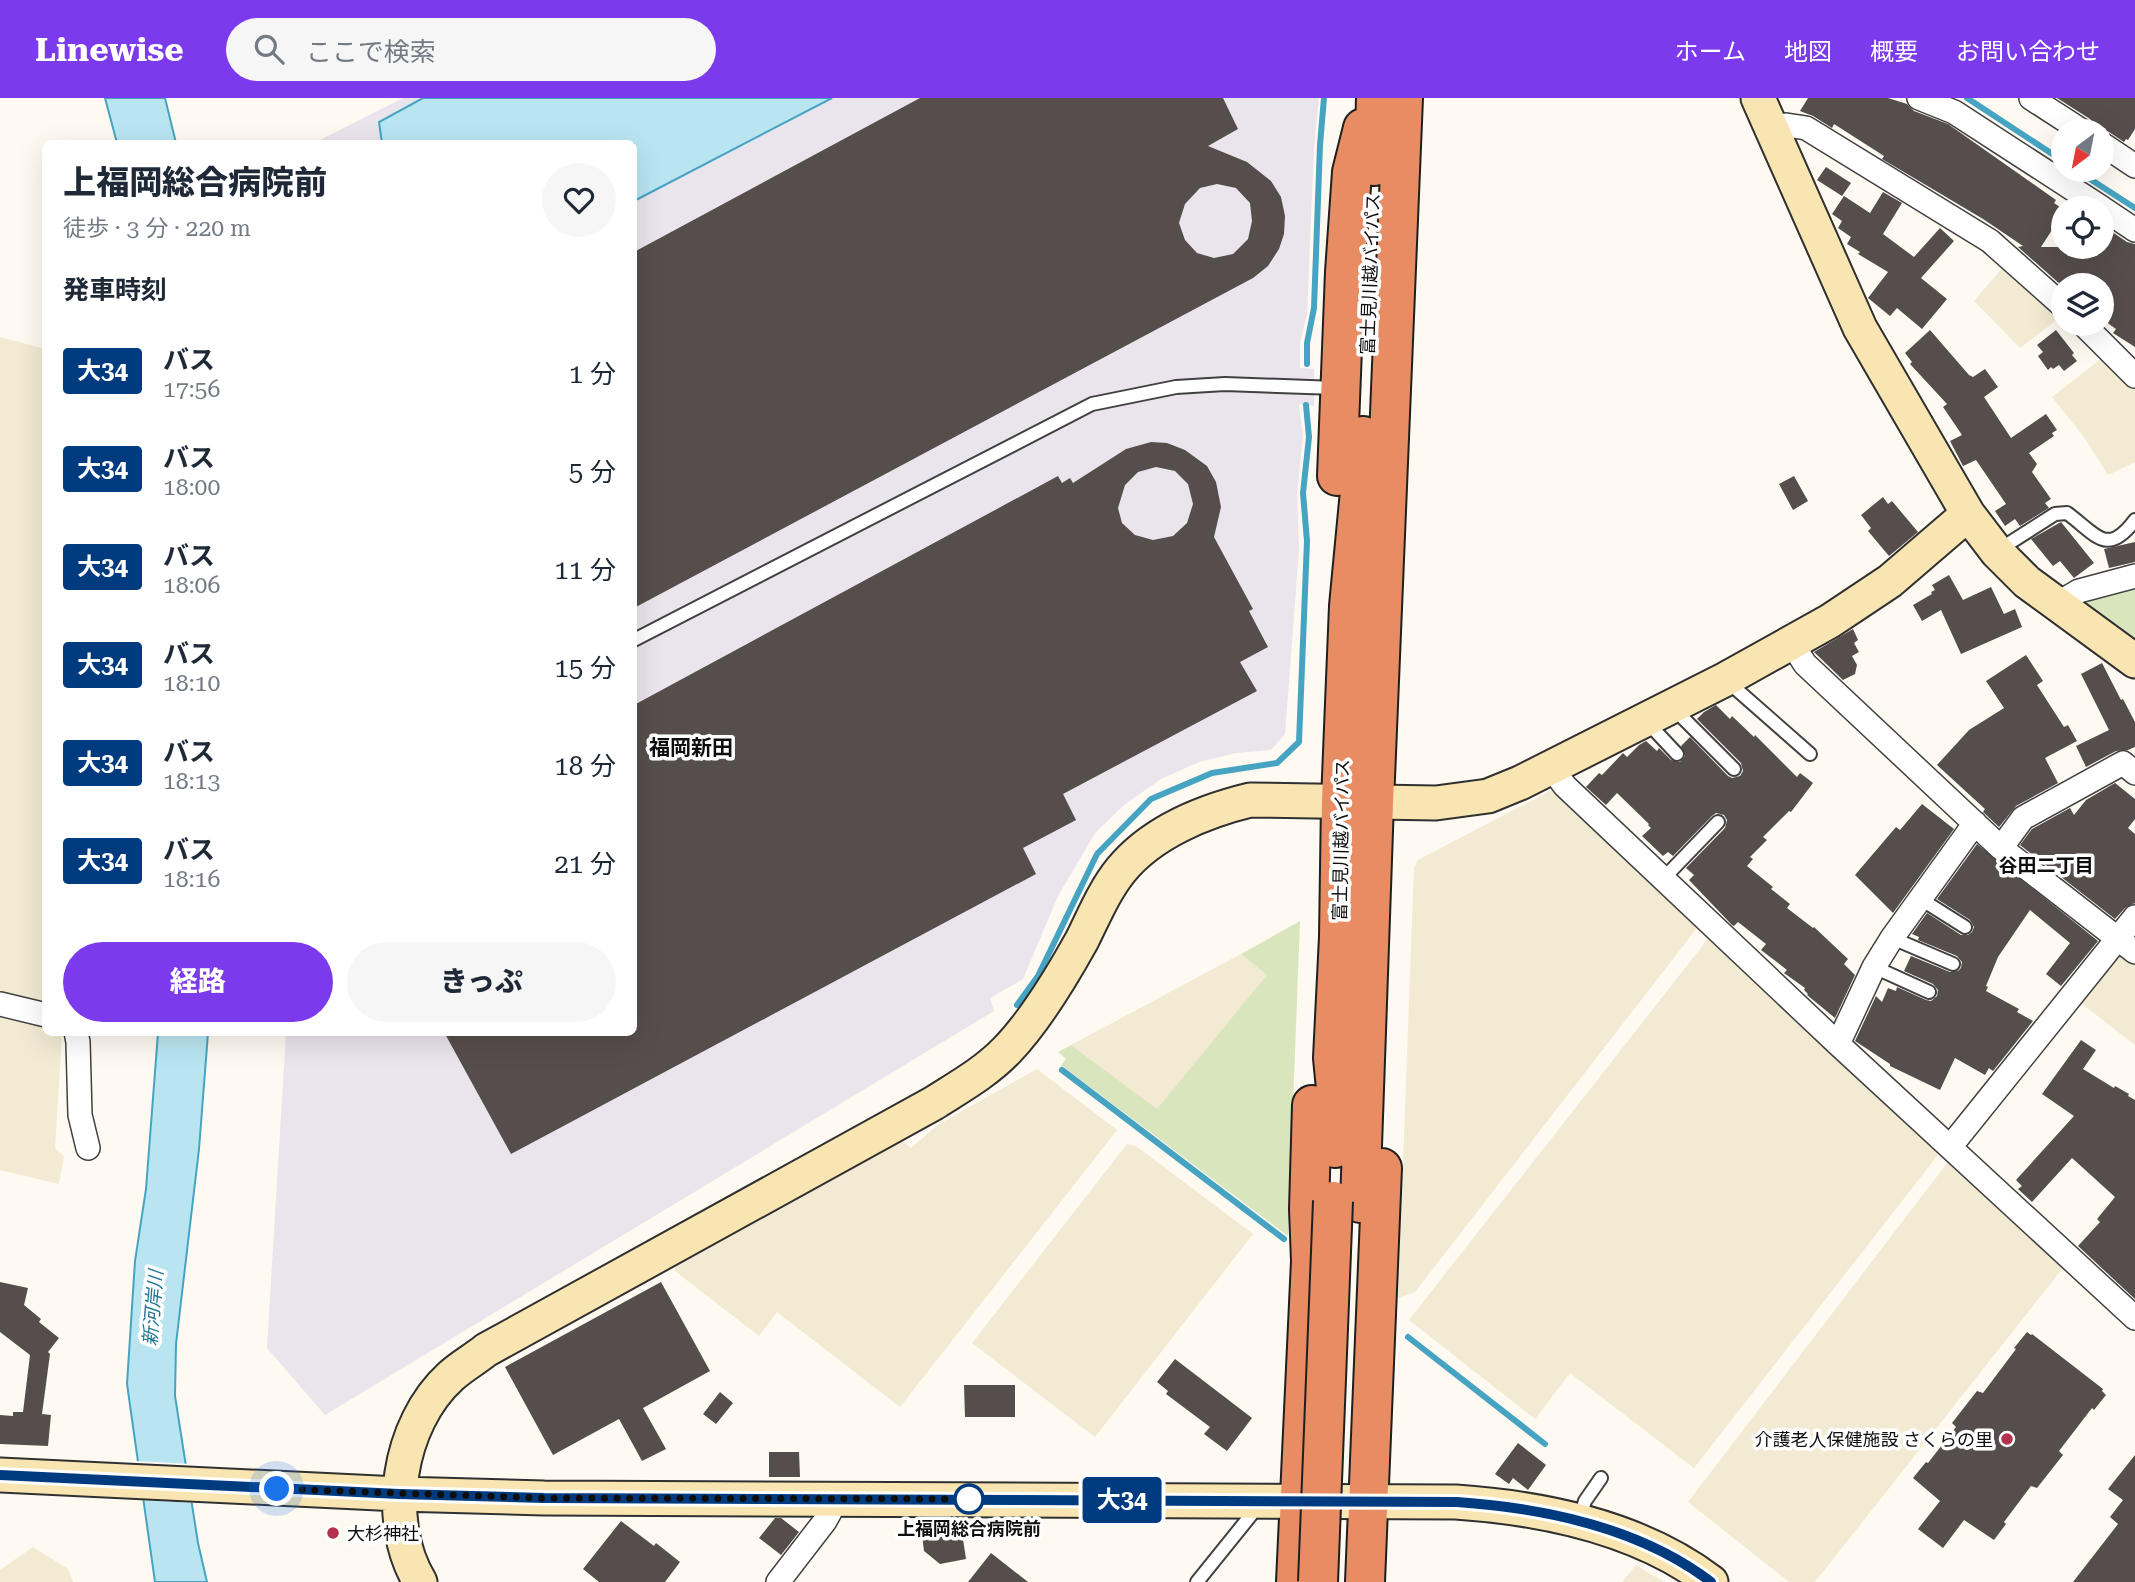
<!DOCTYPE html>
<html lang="ja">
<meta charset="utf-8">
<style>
:root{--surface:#fff;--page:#f6f6f7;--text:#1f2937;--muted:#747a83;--accent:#7c3aed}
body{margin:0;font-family:"Roboto Serif","Noto Sans JP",serif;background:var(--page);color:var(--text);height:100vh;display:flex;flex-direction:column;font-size:26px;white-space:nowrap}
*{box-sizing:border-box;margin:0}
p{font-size:23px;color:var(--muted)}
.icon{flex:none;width:38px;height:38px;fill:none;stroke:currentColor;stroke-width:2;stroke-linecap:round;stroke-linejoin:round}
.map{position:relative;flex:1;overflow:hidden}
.panel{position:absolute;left:42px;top:42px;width:595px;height:896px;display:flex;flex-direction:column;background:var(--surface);border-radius:10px;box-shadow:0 7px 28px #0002}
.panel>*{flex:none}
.badge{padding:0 14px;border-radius:5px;font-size:24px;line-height:46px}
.needle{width:46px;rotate:212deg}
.fabs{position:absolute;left:2051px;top:21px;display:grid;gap:14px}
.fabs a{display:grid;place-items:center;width:63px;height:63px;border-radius:50%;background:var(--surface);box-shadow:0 7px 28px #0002;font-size:35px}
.you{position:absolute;width:35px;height:35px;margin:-18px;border:5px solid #fff;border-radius:50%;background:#1a73e8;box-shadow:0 0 0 10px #1a73e833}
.map>.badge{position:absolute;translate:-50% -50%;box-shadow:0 0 0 4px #fff}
h2{padding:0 21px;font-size:26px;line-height:63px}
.round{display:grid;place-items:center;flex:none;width:74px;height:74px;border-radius:37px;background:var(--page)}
.headline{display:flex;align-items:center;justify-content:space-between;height:119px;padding:0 21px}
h1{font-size:33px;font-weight:800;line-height:52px}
.primary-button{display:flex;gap:14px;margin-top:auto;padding:14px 21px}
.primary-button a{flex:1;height:80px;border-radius:42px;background:var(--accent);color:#fff;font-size:28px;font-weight:800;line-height:80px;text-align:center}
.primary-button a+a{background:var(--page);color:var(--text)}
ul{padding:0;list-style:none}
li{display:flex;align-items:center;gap:21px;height:98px;padding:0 21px}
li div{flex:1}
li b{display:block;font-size:26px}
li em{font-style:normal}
li .badge{min-width:77px;font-weight:700;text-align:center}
header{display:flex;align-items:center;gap:42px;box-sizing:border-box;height:98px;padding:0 35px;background:var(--accent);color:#fff}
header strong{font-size:33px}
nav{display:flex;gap:38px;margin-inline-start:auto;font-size:24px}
.search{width:490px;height:63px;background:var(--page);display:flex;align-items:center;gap:18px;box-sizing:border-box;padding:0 24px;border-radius:38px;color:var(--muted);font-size:26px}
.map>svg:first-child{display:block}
.industrial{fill:#eae4ec}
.farmland{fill:#f2ead3}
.green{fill:#d9e6bd}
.water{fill:#b9e5f1;stroke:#46a4c2;stroke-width:2}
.pier{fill:#fef9f1}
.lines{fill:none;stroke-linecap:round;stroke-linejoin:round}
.stream{stroke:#46a4c2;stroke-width:6}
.building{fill:#564e4c;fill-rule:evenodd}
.lane-casing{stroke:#414141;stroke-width:16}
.street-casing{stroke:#414141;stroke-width:26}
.secondary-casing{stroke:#303030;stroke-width:37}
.highway-casing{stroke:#1f1f1f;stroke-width:42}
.lane{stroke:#fff;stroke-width:12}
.street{stroke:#fff;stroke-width:23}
.secondary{stroke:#f8e5b1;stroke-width:33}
.highway{stroke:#e88c64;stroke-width:38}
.highway-bridge-casing{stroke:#1f1f1f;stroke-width:42;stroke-linecap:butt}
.highway-bridge{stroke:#e88c64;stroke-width:38}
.line-casing{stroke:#fff;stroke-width:16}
.line{stroke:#003b80;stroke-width:10}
.walk{stroke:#0e0e0e;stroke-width:7;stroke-dasharray:0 12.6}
.poi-dot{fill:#b3314c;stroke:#fff;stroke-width:2.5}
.stop-dot{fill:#fff;stroke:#003b80;stroke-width:3.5}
.labels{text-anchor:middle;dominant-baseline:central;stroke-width:7;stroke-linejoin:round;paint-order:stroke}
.street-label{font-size:18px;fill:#0e0e0e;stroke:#fff}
.poi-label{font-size:18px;fill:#0e0e0e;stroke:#fff;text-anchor:end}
.stop-label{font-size:18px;font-weight:bold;fill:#0e0e0e;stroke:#fff}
.neighbourhood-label{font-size:19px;font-weight:bold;fill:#0e0e0e;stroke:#fff}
.water-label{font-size:19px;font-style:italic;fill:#217696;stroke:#fff}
.quarter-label{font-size:21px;font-weight:bold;fill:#0e0e0e;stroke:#fff}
</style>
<header>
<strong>Linewise</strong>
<div class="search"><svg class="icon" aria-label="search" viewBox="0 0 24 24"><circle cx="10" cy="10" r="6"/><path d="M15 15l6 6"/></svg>ここで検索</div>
<nav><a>ホーム</a><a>地図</a><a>概要</a><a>お問い合わせ</a></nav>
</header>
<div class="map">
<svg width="2135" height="1484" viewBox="0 0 2135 1484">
<rect width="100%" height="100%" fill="#fef9f1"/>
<path class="industrial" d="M 403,0 L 1319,0 L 1314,50 L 1307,216 L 1300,245 L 1300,270 L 1314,271 L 1314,308 L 1299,306 L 1303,339 L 1297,396 L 1299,452 L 1285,636 L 1271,652 L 1236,655 L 1199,664 L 1161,681 L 1124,707 L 1095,735 L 1058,798 L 1023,881 L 990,900 L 994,913 L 325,1317 L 267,1250 L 286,935 L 634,934 L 634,46 L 314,45 Z"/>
<path class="farmland" d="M 2004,168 L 2058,221 L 2020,250 L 1974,203 Z
M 0,239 L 45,251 L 46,887 L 36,923 L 45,925 L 46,934 L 62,935 L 55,1050 L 64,1058 L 59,1086 L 0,1072 Z
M 2106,257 L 2135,287 L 2135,364 L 2108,377 L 2084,339 L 2052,299 Z
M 1554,691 L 1700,826 L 1415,1194 L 1398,1200 L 1414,770 L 1418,762 Z
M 1711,837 L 1941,1053 L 1694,1370 L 1570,1275 L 1535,1321 L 1409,1222 Z
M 2123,854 L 2135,864 L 2135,947 L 2077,902 L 2114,855 Z
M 1241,856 L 1268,877 L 1157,1012 L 1071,947 Z
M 1037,971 L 1117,1032 L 900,1309 L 777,1214 L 759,1238 L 675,1173 L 676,1164 L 902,1043 L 911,1050 L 939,1026 Z
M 1127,1046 L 1136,1048 L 1253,1136 L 1095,1339 L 972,1245 Z
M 1951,1060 L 2066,1166 L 1815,1484 L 1789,1484 L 1688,1404 Z
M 33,1449 L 68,1471 L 73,1484 L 0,1484 L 0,1472 Z
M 1636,1467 L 1664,1484 L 1622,1484 Z"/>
<path class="green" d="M 2135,491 L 2135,546 L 2086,510 L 2088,503 Z
M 1300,823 L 1288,1138 L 1061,967 L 1066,961 L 1058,954 L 1071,947 L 1157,1011 L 1267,877 L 1241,856 Z"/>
<path class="water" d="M 105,0 L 165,0 L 176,45 L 117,45 Z
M 423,0 L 832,0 L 634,103 L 634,46 L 382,45 L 379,24 Z
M 158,935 L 208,935 L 199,1051 L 176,1246 L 175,1298 L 198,1445 L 207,1484 L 155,1484 L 127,1286 L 135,1163 L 146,1091 Z"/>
<path class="pier" d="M 135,1363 L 191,1366 L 196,1405 L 139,1402 Z"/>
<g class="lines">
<path class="stream" d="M 1967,0 L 2063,63
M 2076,72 L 2135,110
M 1307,266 L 1307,245 L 1314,210 L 1320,47 L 1324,0
M 1017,907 L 1038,878 L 1097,756 L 1151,701 L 1212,675 L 1277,665 L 1299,644 L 1307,443 L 1303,395 L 1309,339 L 1306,307
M 1062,972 L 1284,1141
M 1408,1239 L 1545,1346"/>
</g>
<path class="building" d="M 920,0 L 1223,0 L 1238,31 L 1208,48 L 1247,64 L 1271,83 L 1281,99 L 1285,118 L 1284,136 L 1279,151 L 1268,168 L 1253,180 L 634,510 L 634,154 ZM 1217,86 L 1236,90 L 1250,105 L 1252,123 L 1248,141 L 1233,156 L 1214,160 L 1197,155 L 1185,142 L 1179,125 L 1185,106 L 1200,90 Z
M 1808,0 L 1888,0 L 1907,6 L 1914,13 L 1948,26 L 2056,102 L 2054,105 L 2063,111 L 2063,115 L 2041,149 L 2102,149 L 2102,127 L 2127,144 L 2135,146 L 2135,249 L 2113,235 L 2116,231 L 2102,221 L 2102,187 L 2061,187 L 2018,149 L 2023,148 L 1983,121 L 1882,61 L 1884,58 L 1834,26 L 1832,30 L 1813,18 L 1800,13 Z
M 2057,0 L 2135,0 L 2135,31 L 2128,42 L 2126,41 L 2124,44 L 2109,34 L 2096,31 L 2090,21 Z
M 1826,69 L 1851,85 L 1842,98 L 1817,82 Z
M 1883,94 L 1902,105 L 1883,136 L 1914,159 L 1940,130 L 1954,143 L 1921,180 L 1947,201 L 1922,231 L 1897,210 L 1890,218 L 1868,200 L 1888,174 L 1858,156 L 1860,154 L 1847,146 L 1851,139 L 1838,130 L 1842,123 L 1832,116 L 1844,98 L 1870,115 Z
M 1930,232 L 1969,277 L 1973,279 L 1985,271 L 1998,289 L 1984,299 L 2011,340 L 2046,316 L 2057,332 L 2052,335 L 2054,338 L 2029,355 L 2037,366 L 2032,374 L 2051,401 L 2045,405 L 2049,410 L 2020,428 L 2015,421 L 2005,428 L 1995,413 L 2006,406 L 1976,362 L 1963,368 L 1950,343 L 1962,337 L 1943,309 L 1947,306 L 1910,266 L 1912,264 L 1905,255 Z
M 2056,232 L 2074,255 L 2072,257 L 2077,263 L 2064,273 L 2059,267 L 2053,271 L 2051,269 L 2048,272 L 2038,258 L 2043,254 L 2037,247 Z
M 1151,344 L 1167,345 L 1185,352 L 1207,368 L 1216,384 L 1221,409 L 1214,439 L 1253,511 L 1249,513 L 1268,549 L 1240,564 L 1257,593 L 1063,696 L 1076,722 L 1023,750 L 1036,776 L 511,1056 L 444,934 L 634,934 L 634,607 L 1058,378 L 1062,385 L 1070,380 L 1073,385 L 1126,351 ZM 1156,369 L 1175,373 L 1188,386 L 1193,406 L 1187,425 L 1173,438 L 1153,442 L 1135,437 L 1122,425 L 1118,410 L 1125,387 L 1138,374 Z
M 1794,378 L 1808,403 L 1793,412 L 1779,386 Z
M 1883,399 L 1888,406 L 1892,403 L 1918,434 L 1889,458 L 1868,433 L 1871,430 L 1861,417 Z
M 2061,424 L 2094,465 L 2074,480 L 2060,463 L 2053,468 L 2031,441 Z
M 2135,444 L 2135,464 L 2109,470 L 2104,451 Z
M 1949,477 L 1963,502 L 1991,489 L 2004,516 L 2015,511 L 2022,529 L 1961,556 L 1941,512 L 1922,523 L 1913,507 L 1932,496 L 1931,494 L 1935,492 L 1932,487 Z
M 1853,531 L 1858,542 L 1854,545 L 1859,554 L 1852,558 L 1857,567 L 1855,576 L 1843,582 L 1814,554 Z
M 2026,557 L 2043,583 L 2037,587 L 2064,629 L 2068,627 L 2077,643 L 2045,660 L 2058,685 L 2016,708 L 1999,729 L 1983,714 L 1985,711 L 1937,667 L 1969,632 L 2004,610 L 1986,583 Z
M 2102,565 L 2121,602 L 2123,601 L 2135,624 L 2135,649 L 2128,652 L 2116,653 L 2086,669 L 2076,648 L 2109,632 L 2081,576 Z
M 1716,607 L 1730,621 L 1732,618 L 1754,639 L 1755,637 L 1797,679 L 1800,675 L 1813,685 L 1791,714 L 1789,713 L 1763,739 L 1767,742 L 1750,759 L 1753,761 L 1747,768 L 1773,789 L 1771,791 L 1790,806 L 1787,810 L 1813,830 L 1814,829 L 1848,861 L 1844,866 L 1855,877 L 1835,920 L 1807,897 L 1808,896 L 1804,892 L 1805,890 L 1784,875 L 1787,872 L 1761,852 L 1766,846 L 1738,824 L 1734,828 L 1732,827 L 1689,782 L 1694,777 L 1686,770 L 1725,730 L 1727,722 L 1724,717 L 1716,715 L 1712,718 L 1673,758 L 1668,754 L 1663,758 L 1642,738 L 1651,730 L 1648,727 L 1649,726 L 1617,695 L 1606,707 L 1586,689 L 1599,675 L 1602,677 L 1623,655 L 1627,659 L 1639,647 L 1646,643 L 1657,653 L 1659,650 L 1671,662 L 1680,664 L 1685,658 L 1681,648 L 1690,639 L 1728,678 L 1732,680 L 1740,678 L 1743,673 L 1741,665 L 1697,621 L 1704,614 Z
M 2115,685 L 2135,701 L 2135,721 L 2128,730 L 2135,736 L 2135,805 L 2125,810 L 2115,821 L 2020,747 L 2032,731 L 2070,710 L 2074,717 L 2086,702 Z
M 1922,706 L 1954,731 L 1893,815 L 1855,777 L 1896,729 L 1900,732 Z
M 1977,746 L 2098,843 L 2061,888 L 2046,876 L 2070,845 L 2030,812 L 1998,859 L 1986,888 L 1988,889 L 1986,893 L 2019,911 L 2017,914 L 2033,923 L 1993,973 L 1989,970 L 1985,977 L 1955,960 L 1940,992 L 1890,968 L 1890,966 L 1855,943 L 1876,898 L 1882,904 L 1888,890 L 1896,893 L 1897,889 L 1926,902 L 1931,903 L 1937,898 L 1938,892 L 1933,886 L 1904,873 L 1911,858 L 1950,874 L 1958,873 L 1961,870 L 1962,864 L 1957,858 L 1918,842 L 1919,839 L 1912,836 L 1927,815 L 1961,837 L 1968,837 L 1972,834 L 1974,829 L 1970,822 L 1937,801 Z
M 2081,942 L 2096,952 L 2083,971 L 2114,990 L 2115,988 L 2129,996 L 2128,998 L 2135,1002 L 2135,1201 L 2078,1148 L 2100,1124 L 2097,1121 L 2115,1099 L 2072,1060 L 2032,1104 L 2018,1091 L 2022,1088 L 2016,1082 L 2074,1018 L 2042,996 Z
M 0,1184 L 28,1190 L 24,1207 L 41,1221 L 39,1224 L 59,1240 L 48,1254 L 50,1256 L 42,1316 L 51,1317 L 48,1348 L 0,1346 L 0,1317 L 13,1318 L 13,1314 L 23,1314 L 30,1257 L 0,1234 Z
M 661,1184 L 710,1273 L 643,1310 L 666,1351 L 642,1363 L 619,1321 L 553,1357 L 505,1269 Z
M 2027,1234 L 2031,1237 L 2032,1236 L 2103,1291 L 2102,1293 L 2106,1297 L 2094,1312 L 2092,1310 L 2059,1353 L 2063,1357 L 2037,1390 L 2031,1388 L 2004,1424 L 2006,1426 L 1994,1442 L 1964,1422 L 1943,1450 L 1918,1431 L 1940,1403 L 1913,1380 L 1926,1364 L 1928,1365 L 1956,1329 L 1952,1325 L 1977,1293 L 1983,1295 L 2016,1251 L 2014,1250 Z
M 1175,1261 L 1252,1320 L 1227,1353 L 1204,1336 L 1210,1329 L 1166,1296 L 1168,1293 L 1157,1284 Z
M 964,1287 L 1015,1287 L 1015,1319 L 965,1319 Z
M 720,1294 L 733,1305 L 716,1326 L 703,1316 Z
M 1518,1345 L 1546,1367 L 1528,1392 L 1513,1380 L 1509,1386 L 1495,1376 Z
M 769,1354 L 799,1354 L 800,1379 L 769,1379 Z
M 2135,1357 L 2135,1484 L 2073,1484 L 2118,1426 L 2110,1419 L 2123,1402 L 2108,1391 Z
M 775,1420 L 781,1420 L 799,1434 L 781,1457 L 759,1440 Z
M 920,1421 L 960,1421 L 966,1461 L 940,1466 L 924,1453 Z
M 621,1423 L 654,1448 L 656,1445 L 680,1464 L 665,1484 L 599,1484 L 583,1471 Z
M 991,1455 L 1028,1484 L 968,1484 Z"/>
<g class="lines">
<g class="lane-casing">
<path id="lane" d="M 1997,453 L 2055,416 L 2067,415 C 2097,437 2107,459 2135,422
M 634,542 L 1092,306 L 1176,289 L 1225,286 L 1336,290
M 1727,583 L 1810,656
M 1674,608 L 1684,621 L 1734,671
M 1646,623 L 1677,656
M 1663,781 L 1718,724
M 1919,800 L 1965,829
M 1892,840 L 1953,866
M 1874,869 L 1929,894
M 1579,1422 L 1585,1403 L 1601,1380
M 1197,1484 L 1251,1417 L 1253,1406"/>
</g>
<g class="street-casing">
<path id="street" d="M 1919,0 L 1954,14 L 2102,110
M 2031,0 L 2082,33
M 1772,32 L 1786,27 L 1806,30 L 1990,143 L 2063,208
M 2102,46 L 2135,68
M 2102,110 L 2135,132
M 2083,226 L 2135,278
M 2057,506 L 2079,493 L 2135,478
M 1791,544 L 1805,566 L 2001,750 L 2135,854
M 1552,671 L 1565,688 L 1838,946 L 2135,1220
M 2001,750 L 2023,720 L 2123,665 L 2135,675
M 0,906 L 46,917
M 76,934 L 78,944 L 80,1017 L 88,1050
M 1838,946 L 1874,869 L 1892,840 L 1975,725
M 1950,1049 L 2135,819
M 778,1484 L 825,1423 L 830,1414 L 830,1401"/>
</g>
<g class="secondary-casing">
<path id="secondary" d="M 1758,0 L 1860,230 L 1968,416 L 1997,454 L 2027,484 L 2135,563
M 0,1377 L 399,1396 L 544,1400 L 1456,1404 C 1544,1410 1639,1429 1711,1484
M 420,1484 C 383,1423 398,1326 451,1278 C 462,1268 475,1261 486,1252 L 934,1005 C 959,989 986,974 1007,952 C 1036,922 1062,878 1082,842 C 1094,818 1104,793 1121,772 C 1152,734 1205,713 1250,702 L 1436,705 L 1488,698 L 1520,685 L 1726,581 L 1830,523 L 1890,483 L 1968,416"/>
</g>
<g class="highway-casing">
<path id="highway" d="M 1374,68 L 1376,0
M 1337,378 L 1345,174 L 1352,74 L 1363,30
M 1335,1050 L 1337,1001 L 1333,960 L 1339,839 L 1341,703 L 1349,508 L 1361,383 L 1363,338
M 1360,1105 L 1374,704 L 1403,0
M 1296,1484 L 1311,1163 L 1309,1111 L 1312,1007
M 1365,1484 L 1382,1070"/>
</g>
<use href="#lane" class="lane"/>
<use href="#street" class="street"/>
<use href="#secondary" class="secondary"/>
<use href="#highway" class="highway"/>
<g class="highway-bridge-casing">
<path id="highway-bridge" d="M 1318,1484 L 1333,1103"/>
</g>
<use href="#highway-bridge" class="highway-bridge"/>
</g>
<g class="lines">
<g class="line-casing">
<path id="line" d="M 0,1377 L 399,1396 L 544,1400 L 1457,1404 C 1545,1410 1639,1429 1711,1484"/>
</g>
<use href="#line" class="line"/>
<path class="walk" d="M 277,1391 L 544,1400 L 969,1401"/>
</g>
<g class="poi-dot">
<circle cx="2007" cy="1341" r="7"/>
<circle cx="333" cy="1435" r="7"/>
</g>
<circle class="stop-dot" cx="969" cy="1401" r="14"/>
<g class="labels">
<g class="street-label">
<text transform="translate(1370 176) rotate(-88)">富士見川越バイパス</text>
<text transform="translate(1341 742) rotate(-89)">富士見川越バイパス</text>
</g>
<g class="poi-label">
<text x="1993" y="1341">介護老人保健施設 さくらの里</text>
<text x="347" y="1435" text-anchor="start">大杉神社</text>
</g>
<g class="stop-label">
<text x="969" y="1430">上福岡総合病院前</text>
</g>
<g class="neighbourhood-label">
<text x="2046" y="767">谷田二丁目</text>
</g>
<g class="water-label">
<text transform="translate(153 1210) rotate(-85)">新河岸川</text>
</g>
<g class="quarter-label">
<text x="691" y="650">福岡新田</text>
</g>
</g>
</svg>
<div class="fabs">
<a><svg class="needle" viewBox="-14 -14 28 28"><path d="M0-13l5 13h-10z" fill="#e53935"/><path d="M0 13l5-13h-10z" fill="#747a83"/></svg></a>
<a><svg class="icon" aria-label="locate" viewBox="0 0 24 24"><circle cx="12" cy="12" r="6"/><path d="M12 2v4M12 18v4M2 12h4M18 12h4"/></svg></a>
<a><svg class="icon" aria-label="layers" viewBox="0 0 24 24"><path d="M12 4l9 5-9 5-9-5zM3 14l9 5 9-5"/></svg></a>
</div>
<div class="you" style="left:277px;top:1391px"></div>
<b class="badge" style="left:1122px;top:1402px;background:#003b80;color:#fff">大34</b>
<section class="panel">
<div class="headline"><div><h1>上福岡総合病院前</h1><p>徒歩 · 3 分 · 220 m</p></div><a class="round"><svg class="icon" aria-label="heart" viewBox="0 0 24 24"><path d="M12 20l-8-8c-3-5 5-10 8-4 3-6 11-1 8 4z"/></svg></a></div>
<h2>発車時刻</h2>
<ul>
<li><span class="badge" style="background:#003b80;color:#fff">大34</span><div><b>バス</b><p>17:56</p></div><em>1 分</em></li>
<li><span class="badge" style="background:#003b80;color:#fff">大34</span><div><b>バス</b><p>18:00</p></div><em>5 分</em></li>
<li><span class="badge" style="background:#003b80;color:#fff">大34</span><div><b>バス</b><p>18:06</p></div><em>11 分</em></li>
<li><span class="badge" style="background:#003b80;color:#fff">大34</span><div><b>バス</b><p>18:10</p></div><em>15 分</em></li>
<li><span class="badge" style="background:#003b80;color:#fff">大34</span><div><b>バス</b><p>18:13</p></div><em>18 分</em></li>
<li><span class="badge" style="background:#003b80;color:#fff">大34</span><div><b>バス</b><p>18:16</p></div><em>21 分</em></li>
</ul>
<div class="primary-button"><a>経路</a><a>きっぷ</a></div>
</section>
</div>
